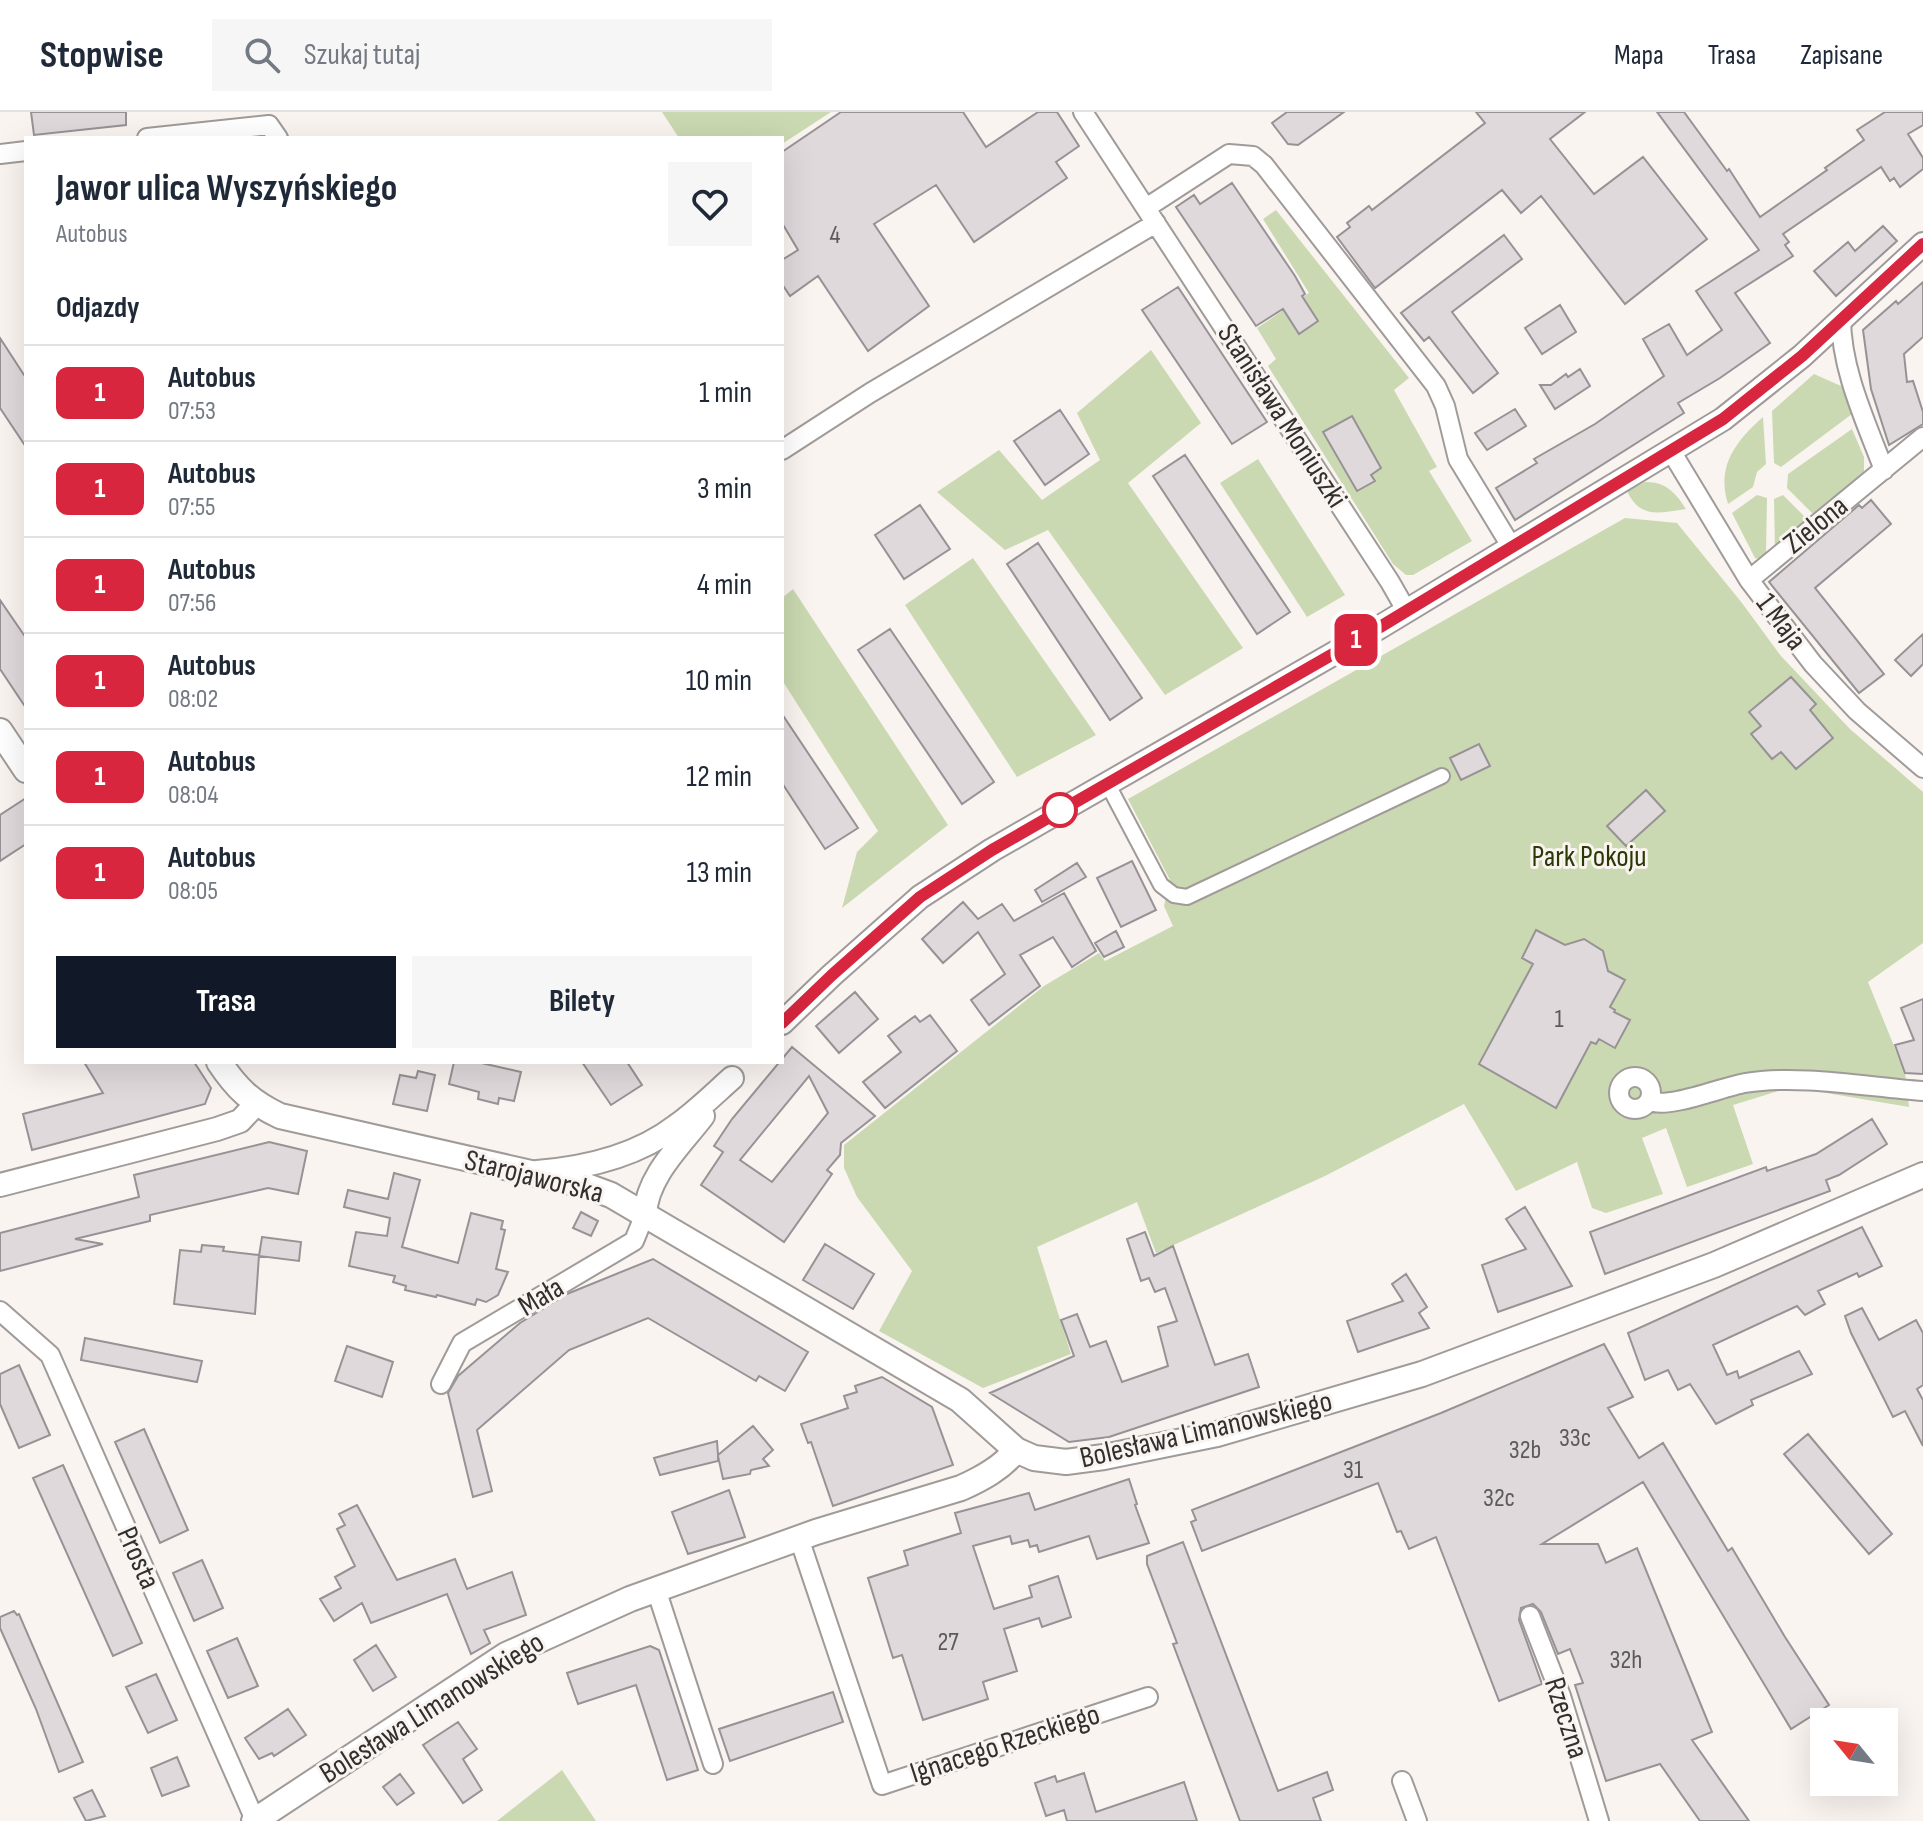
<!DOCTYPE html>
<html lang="pl">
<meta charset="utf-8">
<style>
:root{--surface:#fff;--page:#f6f6f7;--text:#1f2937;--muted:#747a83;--line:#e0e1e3;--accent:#111827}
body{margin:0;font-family:"Sofia Sans Condensed",sans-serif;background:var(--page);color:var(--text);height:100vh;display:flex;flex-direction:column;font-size:30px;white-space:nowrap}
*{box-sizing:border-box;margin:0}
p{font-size:26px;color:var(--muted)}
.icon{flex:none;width:44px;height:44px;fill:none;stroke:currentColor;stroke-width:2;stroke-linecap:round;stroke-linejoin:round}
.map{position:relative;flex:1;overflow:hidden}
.panel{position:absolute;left:24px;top:24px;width:760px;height:928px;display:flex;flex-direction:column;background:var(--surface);border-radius:0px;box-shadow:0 8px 32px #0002}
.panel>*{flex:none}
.badge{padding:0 16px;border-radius:12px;font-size:28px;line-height:52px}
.needle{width:52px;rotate:300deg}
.controls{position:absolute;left:1810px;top:1596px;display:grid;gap:16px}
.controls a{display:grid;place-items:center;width:88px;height:88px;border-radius:0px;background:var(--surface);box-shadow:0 8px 32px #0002;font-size:40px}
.map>.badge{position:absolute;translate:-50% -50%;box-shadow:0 0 0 4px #fff}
h2{padding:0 32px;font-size:30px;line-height:72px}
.round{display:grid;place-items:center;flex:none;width:84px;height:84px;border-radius:0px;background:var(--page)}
.overview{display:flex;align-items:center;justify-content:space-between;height:136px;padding:0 32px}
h1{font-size:38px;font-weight:700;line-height:60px}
.action{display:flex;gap:16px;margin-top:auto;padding:16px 32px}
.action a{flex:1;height:92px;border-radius:0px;background:var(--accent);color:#fff;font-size:32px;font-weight:700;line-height:92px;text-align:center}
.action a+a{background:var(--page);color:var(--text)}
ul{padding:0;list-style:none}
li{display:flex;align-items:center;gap:24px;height:96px;padding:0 32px;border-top:2px solid var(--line)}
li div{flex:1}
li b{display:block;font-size:30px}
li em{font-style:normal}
li .badge{min-width:88px;font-weight:700;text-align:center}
header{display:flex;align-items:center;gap:48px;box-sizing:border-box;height:112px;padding:0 40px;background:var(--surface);border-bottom:2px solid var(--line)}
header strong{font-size:38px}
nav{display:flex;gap:44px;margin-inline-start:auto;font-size:28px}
.search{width:560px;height:72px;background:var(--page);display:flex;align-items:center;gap:20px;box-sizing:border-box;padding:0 28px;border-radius:0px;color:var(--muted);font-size:30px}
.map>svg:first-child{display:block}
.green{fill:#cad9b1}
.building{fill:#dfd9dc;stroke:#979295;stroke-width:2;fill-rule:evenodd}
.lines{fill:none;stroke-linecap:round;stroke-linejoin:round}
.pedestrian-casing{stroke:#a09b98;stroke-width:18}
.minor-casing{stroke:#a09b98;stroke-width:22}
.tertiary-casing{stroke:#a09b98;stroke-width:26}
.secondary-casing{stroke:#a09b98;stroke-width:28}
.pedestrian{stroke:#fff;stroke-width:14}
.minor{stroke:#fff;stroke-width:18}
.tertiary{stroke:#fff;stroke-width:22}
.secondary{stroke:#fff;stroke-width:24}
.line-casing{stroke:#fff;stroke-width:18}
.line{stroke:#d7263d;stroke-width:12}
.stop-dot{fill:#fff;stroke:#d7263d;stroke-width:4}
.labels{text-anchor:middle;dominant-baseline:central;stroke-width:6;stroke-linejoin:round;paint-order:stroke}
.number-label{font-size:26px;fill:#5d5a5a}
.street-label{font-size:30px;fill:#32302f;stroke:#faf4f1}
.park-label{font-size:30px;fill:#2b3a04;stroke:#faf4f1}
</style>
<header>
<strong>Stopwise</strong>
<div class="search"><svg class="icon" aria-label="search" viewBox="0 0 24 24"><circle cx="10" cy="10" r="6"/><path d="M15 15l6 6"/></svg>Szukaj tutaj</div>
<nav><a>Mapa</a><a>Trasa</a><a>Zapisane</a></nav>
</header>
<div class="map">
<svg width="1923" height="1709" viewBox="0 0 1923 1709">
<rect width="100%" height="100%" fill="#faf4f1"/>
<path class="green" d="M 662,0 L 831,0 L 782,32 L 782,26 L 679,26 Z
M 1276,98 L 1409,266 L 1394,278 L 1437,355 L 1429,359 L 1472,429 L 1413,463 L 1406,463 L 1393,452 L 1268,254 L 1276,247 L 1257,216 L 1309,181 L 1263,107 Z
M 1151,238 L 1201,311 L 1128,371 L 1243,536 L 1165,583 L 1048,418 L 1005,438 L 937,380 L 999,338 L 1042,388 L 1100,348 L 1077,301 Z
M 1814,262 L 1841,274 L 1852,302 L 1781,355 L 1774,351 L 1772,299 Z
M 1763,305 L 1766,352 L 1757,360 L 1753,375 L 1728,392 C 1716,354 1736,329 1763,305 Z
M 1852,317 L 1864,345 L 1864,362 L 1816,405 L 1787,376 L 1788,362 Z
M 1258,347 L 1345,483 L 1307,505 L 1220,371 Z
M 1645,370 C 1665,369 1676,381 1686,397 C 1659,401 1640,407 1627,379 Z
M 1757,383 L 1767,386 L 1766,441 L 1760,447 L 1755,446 L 1732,401 Z
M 1783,383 L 1810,410 L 1775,441 L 1774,387 Z
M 1625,406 L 1677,411 L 1742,491 L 1781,544 L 1850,617 L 1923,680 L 1923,831 L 1868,870 L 1905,961 L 1909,995 L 1791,975 L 1733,993 L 1753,1052 L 1687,1075 L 1666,1016 L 1642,1026 L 1663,1082 L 1606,1101 L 1592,1096 L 1577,1050 L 1516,1079 L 1464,992 L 1325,1064 L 1156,1141 L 1137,1090 L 1037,1135 L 1071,1242 L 983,1276 L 879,1219 L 912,1159 L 857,1085 L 844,1056 L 844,1033 L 1044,874 L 1099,841 L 1105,849 L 1173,814 L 1164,794 L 1170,768 L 1128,687 Z
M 973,446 L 1096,623 L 1017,665 L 905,493 Z
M 793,477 L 948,713 L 842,796 L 857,740 L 878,719 L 782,568 L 782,486 Z
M 562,1658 L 596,1709 L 497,1709 Z"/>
<path class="building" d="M 31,0 L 126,0 L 126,13 L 34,23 Z
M 841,0 L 963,0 L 986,35 L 1038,0 L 1057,0 L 1079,34 L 1056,50 L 1067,66 L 974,130 L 936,73 L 874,112 L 929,194 L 868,239 L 818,164 L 790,184 L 782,172 L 782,148 L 798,138 L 782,111 L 782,40 Z
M 1287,0 L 1344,0 L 1298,33 L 1288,32 L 1272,11 Z
M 1476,0 L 1585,0 L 1550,27 L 1594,82 L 1643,45 L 1707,127 L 1625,192 L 1541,84 L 1521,101 L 1502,78 L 1375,176 L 1337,125 L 1350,115 L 1347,111 L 1369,94 L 1372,98 L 1485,11 Z
M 1657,0 L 1684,0 L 1727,59 L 1729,57 L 1760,105 L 1827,58 L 1825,56 L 1864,28 L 1857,18 L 1885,0 L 1923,0 L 1923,13 L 1908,22 L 1923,46 L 1923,57 L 1900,75 L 1894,66 L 1890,69 L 1881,55 L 1783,122 L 1789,130 L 1785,133 L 1793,144 L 1735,181 L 1770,231 L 1720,266 L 1678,291 L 1684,301 L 1515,408 L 1496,376 L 1537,351 L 1534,347 L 1595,312 L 1664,264 L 1643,227 L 1669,212 L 1687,243 L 1722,218 L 1696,179 L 1759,138 Z
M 1232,71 L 1295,164 L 1305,182 L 1302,184 L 1318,209 L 1299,222 L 1283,197 L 1256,214 L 1176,95 L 1194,83 L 1200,92 Z
M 1883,114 L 1897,129 L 1836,184 L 1814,159 L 1848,130 L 1855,139 Z
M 1504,123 L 1522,147 L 1452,200 L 1498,261 L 1473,281 L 1429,225 L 1424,229 L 1401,201 Z
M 1923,170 L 1923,225 L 1904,242 L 1907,270 L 1913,269 L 1923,300 L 1923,312 L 1889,333 L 1871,277 L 1863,218 L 1896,189 L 1898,192 Z
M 1178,175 L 1267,310 L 1232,332 L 1142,198 Z
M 1560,193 L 1576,220 L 1542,242 L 1525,216 Z
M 0,226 L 26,266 L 26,335 L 0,296 Z
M 1580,257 L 1590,274 L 1555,297 L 1540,273 L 1551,273 L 1566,262 L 1568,265 Z
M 1515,297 L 1526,314 L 1487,338 L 1475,321 Z
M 1060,298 L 1089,342 L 1045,373 L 1014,329 Z
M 1352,304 L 1381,356 L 1371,363 L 1375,369 L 1357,379 L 1323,320 Z
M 1185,343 L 1290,500 L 1257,522 L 1153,364 Z
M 1871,388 L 1891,412 L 1815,476 L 1884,562 L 1859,581 L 1769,470 L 1859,393 L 1862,396 Z
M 920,393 L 950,437 L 904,467 L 875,423 Z
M 1038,431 L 1142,586 L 1110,608 L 1007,452 Z
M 0,488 L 26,526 L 26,596 L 0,557 Z
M 890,517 L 994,670 L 962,692 L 858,538 Z
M 1923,522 L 1923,552 L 1911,564 L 1895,548 Z
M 1791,565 L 1816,592 L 1810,598 L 1833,626 L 1796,657 L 1781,640 L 1772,647 L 1751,622 L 1761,614 L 1749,600 Z
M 782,602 L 858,716 L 825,737 L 782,671 Z
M 1479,632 L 1490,654 L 1461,668 L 1450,646 Z
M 1646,678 L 1665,699 L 1626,734 L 1607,714 Z
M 26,686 L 26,732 L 0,749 L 0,703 Z
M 1132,749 L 1156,798 L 1121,815 L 1097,766 Z
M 1077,751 L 1086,765 L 1042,790 L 1035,778 Z
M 1064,781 L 1096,839 L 1072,855 L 1053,825 L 1020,843 L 1040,874 L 989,913 L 971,888 L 1005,862 L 978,820 L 943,851 L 922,827 L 963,790 L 978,807 L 1002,792 L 1014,809 Z
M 1536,818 L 1565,833 L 1584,827 L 1603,839 L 1608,859 L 1625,868 L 1610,895 L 1615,898 L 1614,900 L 1630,908 L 1615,936 L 1599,927 L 1596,932 L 1591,930 L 1556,996 L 1479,952 L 1533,852 L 1522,846 Z
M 1116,819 L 1124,835 L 1104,845 L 1095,831 Z
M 855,880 L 878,907 L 839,941 L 816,914 Z
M 1923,887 L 1923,962 L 1905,961 L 1895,933 L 1914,928 L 1901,896 Z
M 930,903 L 957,939 L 885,996 L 863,970 L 901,940 L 888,924 L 915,904 L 920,910 Z
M 792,935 L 875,1004 L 841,1031 L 840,1043 L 827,1058 L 832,1062 L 784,1130 L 701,1073 L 723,1040 L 714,1034 L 732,1007 ZM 809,964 L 828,1001 L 772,1070 L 740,1048 Z
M 84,950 L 194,950 L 211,976 L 205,992 L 32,1038 L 23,1002 L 103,981 Z
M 454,950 L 477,950 L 521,960 L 514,989 L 499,986 L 498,992 L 478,987 L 479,980 L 449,972 Z
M 582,950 L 627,950 L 642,973 L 611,993 Z
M 418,959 L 435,963 L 427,999 L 393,992 L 400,963 L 416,966 Z
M 1872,1007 L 1887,1032 L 1839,1063 L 1826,1068 L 1830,1079 L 1605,1162 L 1590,1120 L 1766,1055 L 1767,1059 L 1816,1042 Z
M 269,1030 L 307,1039 L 298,1082 L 268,1076 L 150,1103 L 150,1109 L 75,1127 L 103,1132 L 0,1159 L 0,1121 L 139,1085 L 134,1063 Z
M 394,1061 L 420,1068 L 402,1135 L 458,1151 L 471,1101 L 503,1109 L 501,1117 L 505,1118 L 496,1157 L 508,1160 L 498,1183 L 486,1190 L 477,1187 L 475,1193 L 437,1183 L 436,1185 L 405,1178 L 406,1174 L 393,1170 L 395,1164 L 349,1154 L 356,1120 L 387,1124 L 390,1106 L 344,1095 L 348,1078 L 388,1087 Z
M 1525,1095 L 1572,1174 L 1498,1200 L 1482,1153 L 1526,1137 L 1506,1107 Z
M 581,1100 L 598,1109 L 591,1124 L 573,1116 Z
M 1862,1115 L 1882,1154 L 1859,1165 L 1857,1161 L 1818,1179 L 1825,1192 L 1805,1203 L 1797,1194 L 1713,1233 L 1727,1263 L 1737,1259 L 1739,1266 L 1799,1239 L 1812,1262 L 1751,1288 L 1753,1293 L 1716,1312 L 1690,1272 L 1678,1278 L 1668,1258 L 1645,1268 L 1628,1221 Z
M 1145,1120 L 1154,1144 L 1173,1134 L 1215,1253 L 1248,1242 L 1259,1275 L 1109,1325 L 1069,1330 L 990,1281 L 1074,1244 L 1061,1208 L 1077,1202 L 1090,1235 L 1106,1229 L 1122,1270 L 1168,1254 L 1158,1215 L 1177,1209 L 1165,1176 L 1155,1180 L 1149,1166 L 1141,1169 L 1127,1127 Z
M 262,1125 L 301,1130 L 299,1149 L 259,1144 Z
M 825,1132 L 874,1162 L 853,1197 L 803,1168 Z
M 202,1133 L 224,1135 L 223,1139 L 259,1143 L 255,1202 L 174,1192 L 180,1138 L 201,1140 Z
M 653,1147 L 808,1240 L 785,1279 L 759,1264 L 756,1269 L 648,1206 L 569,1238 L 477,1318 L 492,1379 L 473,1385 L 448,1281 L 458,1264 L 520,1211 L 567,1182 Z
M 1406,1162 L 1427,1195 L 1419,1201 L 1429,1216 L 1358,1240 L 1347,1209 L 1403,1189 L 1392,1172 Z
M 1862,1196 L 1879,1228 L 1916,1208 L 1923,1221 L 1923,1273 L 1917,1277 L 1923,1288 L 1923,1334 L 1905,1299 L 1893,1305 L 1851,1221 L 1845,1204 Z
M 85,1226 L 202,1249 L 197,1270 L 81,1248 Z
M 1604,1232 L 1633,1285 L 1608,1296 L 1639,1346 L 1663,1331 L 1728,1439 L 1732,1436 L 1785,1525 L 1829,1593 L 1791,1617 L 1643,1370 L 1542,1432 L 1598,1432 L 1606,1451 L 1637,1436 L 1712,1620 L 1692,1628 L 1749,1709 L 1700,1709 L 1660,1652 L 1606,1669 L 1575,1573 L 1583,1571 L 1570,1537 L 1558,1542 L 1541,1500 L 1533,1492 L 1521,1496 L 1519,1508 L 1542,1572 L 1499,1589 L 1436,1425 L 1409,1437 L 1401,1419 L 1397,1420 L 1378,1371 L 1202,1439 L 1191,1410 L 1196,1408 L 1192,1398 L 1441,1301 Z
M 347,1234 L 393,1250 L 382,1285 L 335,1269 Z
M 19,1253 L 50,1323 L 19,1336 L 0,1292 L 0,1262 Z
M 882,1265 L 932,1295 L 953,1353 L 833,1394 L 811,1330 L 808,1331 L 801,1312 L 848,1296 L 844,1284 L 857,1280 L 855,1274 Z
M 753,1314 L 773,1338 L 763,1347 L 769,1354 L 751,1358 L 750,1362 L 723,1367 L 718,1344 L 718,1349 L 660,1363 L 654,1346 L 717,1329 L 718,1343 Z
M 144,1317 L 188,1418 L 160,1431 L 115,1330 Z
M 1808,1322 L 1892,1422 L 1869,1442 L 1784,1342 Z
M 63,1353 L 142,1531 L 113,1544 L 33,1366 Z
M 1129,1367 L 1137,1392 L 1135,1393 L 1149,1431 L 1097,1447 L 1089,1424 L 1039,1440 L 1037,1433 L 1030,1435 L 1028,1428 L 1012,1432 L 1010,1424 L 973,1434 L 994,1497 L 1032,1485 L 1029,1474 L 1058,1464 L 1071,1505 L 1042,1515 L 1039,1506 L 1004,1517 L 1017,1559 L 983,1570 L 988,1587 L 923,1608 L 902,1543 L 893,1546 L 868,1466 L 908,1453 L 904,1439 L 961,1421 L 955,1401 L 1029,1381 L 1035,1398 Z
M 729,1378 L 745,1425 L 688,1442 L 672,1400 Z
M 357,1393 L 397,1468 L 455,1447 L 467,1477 L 512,1460 L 526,1503 L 484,1518 L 490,1531 L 471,1542 L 447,1482 L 371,1511 L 362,1491 L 334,1509 L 320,1487 L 341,1476 L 335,1465 L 355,1454 L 337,1417 L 345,1413 L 339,1402 Z
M 1183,1430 L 1278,1679 L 1327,1660 L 1333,1678 L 1313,1686 L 1321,1709 L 1240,1709 L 1173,1532 L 1177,1531 L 1147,1452 L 1147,1444 Z
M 202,1448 L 223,1496 L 194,1509 L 173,1461 Z
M 14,1499 L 17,1503 L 19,1502 L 83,1650 L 59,1660 L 36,1597 L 0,1516 L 0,1505 Z
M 237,1526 L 258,1574 L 228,1586 L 207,1539 Z
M 376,1533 L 396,1565 L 373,1579 L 354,1548 Z
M 650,1534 L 659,1538 L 698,1658 L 667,1668 L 636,1573 L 578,1592 L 567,1561 Z
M 156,1562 L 177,1608 L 148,1621 L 126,1575 Z
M 833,1580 L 843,1610 L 730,1649 L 719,1617 Z
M 288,1597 L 306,1623 L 274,1644 L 272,1641 L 259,1647 L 245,1626 Z
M 458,1610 L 477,1637 L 463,1647 L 482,1678 L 463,1691 L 423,1633 Z
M 177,1645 L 189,1674 L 162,1684 L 151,1656 Z
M 1084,1661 L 1096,1700 L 1184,1670 L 1197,1709 L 1067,1709 L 1064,1698 L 1046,1704 L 1035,1671 L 1055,1664 L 1057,1670 Z
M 400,1662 L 414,1681 L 397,1693 L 383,1675 Z
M 92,1678 L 105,1704 L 86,1709 L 74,1686 Z"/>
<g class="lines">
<g class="pedestrian-casing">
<path id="pedestrian" d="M 1107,671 L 1161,773 L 1174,783 L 1187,785 L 1442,664"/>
</g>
<g class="minor-casing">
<path id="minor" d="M 1083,0 L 1390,470 L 1406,498
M 147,26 L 269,13 L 278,26
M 0,42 L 26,39
M 1146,96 L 1229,42 L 1253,44 L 1264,53 L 1436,274 L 1445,294 L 1458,347 L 1511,434
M 1841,206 C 1841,258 1866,310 1884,358
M 782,338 L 870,281 L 1156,111
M 1671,339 L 1749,468 L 1813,552 L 1857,599 L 1923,656
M 1749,468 L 1923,325
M1619 981a16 16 0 1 1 32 0a16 16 0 1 1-32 0Z
M 1650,989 C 1669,997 1722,975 1745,971 C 1800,962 1867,975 1923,979
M 0,1199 L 50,1243 L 255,1708
M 441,1272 L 462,1231 L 634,1129 L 645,1102
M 799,1426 L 882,1673 L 1148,1585
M 656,1477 L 713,1652
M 1530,1504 L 1561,1584 L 1599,1709
M 1402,1669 L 1417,1709"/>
</g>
<g class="tertiary-casing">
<path id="tertiary" d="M 782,911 L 832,863 L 920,785 L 992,738 L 1380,515 L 1723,307 L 1802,244 L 1923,132
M 537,1060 C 585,1056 637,1044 676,1014 C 696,1000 714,982 732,966
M 0,1073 L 217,1017 L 240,1009 L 256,992
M 645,1102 C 647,1064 681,1033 703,1004"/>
</g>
<g class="secondary-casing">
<path id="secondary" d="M 0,619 L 26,658
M 219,950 C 237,977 251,990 280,1004 L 584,1073 L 611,1083 L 960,1288 L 1016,1338 L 1034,1346 L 1066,1350 L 1104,1345 L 1217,1322 L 1422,1262 L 1714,1153 L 1923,1063
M 254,1709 L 506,1543 L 630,1487 L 816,1420 L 961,1376 C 981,1367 1002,1356 1016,1338"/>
</g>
<use href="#pedestrian" class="pedestrian"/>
<use href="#minor" class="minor"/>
<use href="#tertiary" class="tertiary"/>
<use href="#secondary" class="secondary"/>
</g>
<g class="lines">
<g class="line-casing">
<path id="line" d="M 782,911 L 832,863 L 920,785 L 992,738 L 1380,515 L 1723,307 L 1802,244 L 1923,132"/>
</g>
<use href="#line" class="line"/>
</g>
<circle class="stop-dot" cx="1060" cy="698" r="16"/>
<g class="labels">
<g class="number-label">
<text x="835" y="123">4</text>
<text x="1559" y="907">1</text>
<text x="1575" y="1326">33c</text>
<text x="1525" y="1338">32b</text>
<text x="1353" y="1358">31</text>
<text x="1499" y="1386">32c</text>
<text x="948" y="1530">27</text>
<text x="1626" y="1548">32h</text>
</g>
<g class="street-label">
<text transform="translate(1282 304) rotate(57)">Stanisława Moniuszki</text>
<text transform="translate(1816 413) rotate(-39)">Zielona</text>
<text transform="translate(1781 510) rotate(53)">1 Maja</text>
<text transform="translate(534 1065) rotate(14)">Starojaworska</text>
<text transform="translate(541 1185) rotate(-31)">Mała</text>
<text transform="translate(1206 1318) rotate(-13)">Bolesława Limanowskiego</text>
<text transform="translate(138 1446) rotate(66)">Prosta</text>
<text transform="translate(432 1596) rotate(-32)">Bolesława Limanowskiego</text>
<text transform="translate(1566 1606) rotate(72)">Rzeczna</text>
<text transform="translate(1005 1632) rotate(-18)">Ignacego Rzeckiego</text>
</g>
<g class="park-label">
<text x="1589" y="745">Park Pokoju</text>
</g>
</g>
</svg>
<div class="controls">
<a><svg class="needle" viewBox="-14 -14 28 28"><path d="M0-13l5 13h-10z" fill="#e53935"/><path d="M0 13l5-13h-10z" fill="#747a83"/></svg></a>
</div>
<b class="badge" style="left:1356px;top:528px;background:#d7263d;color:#fff">1</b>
<section class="panel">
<div class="overview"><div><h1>Jawor ulica Wyszyńskiego</h1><p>Autobus</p></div><a class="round"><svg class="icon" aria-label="heart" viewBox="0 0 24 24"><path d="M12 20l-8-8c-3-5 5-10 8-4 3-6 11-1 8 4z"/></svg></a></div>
<h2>Odjazdy</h2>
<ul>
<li><span class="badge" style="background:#d7263d;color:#fff">1</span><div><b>Autobus</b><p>07:53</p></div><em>1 min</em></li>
<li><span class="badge" style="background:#d7263d;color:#fff">1</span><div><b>Autobus</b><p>07:55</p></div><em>3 min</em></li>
<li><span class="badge" style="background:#d7263d;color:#fff">1</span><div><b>Autobus</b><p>07:56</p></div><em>4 min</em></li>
<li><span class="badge" style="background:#d7263d;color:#fff">1</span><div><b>Autobus</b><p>08:02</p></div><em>10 min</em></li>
<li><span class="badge" style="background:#d7263d;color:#fff">1</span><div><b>Autobus</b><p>08:04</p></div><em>12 min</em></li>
<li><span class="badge" style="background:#d7263d;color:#fff">1</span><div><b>Autobus</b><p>08:05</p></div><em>13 min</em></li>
</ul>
<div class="action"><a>Trasa</a><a>Bilety</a></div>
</section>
</div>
